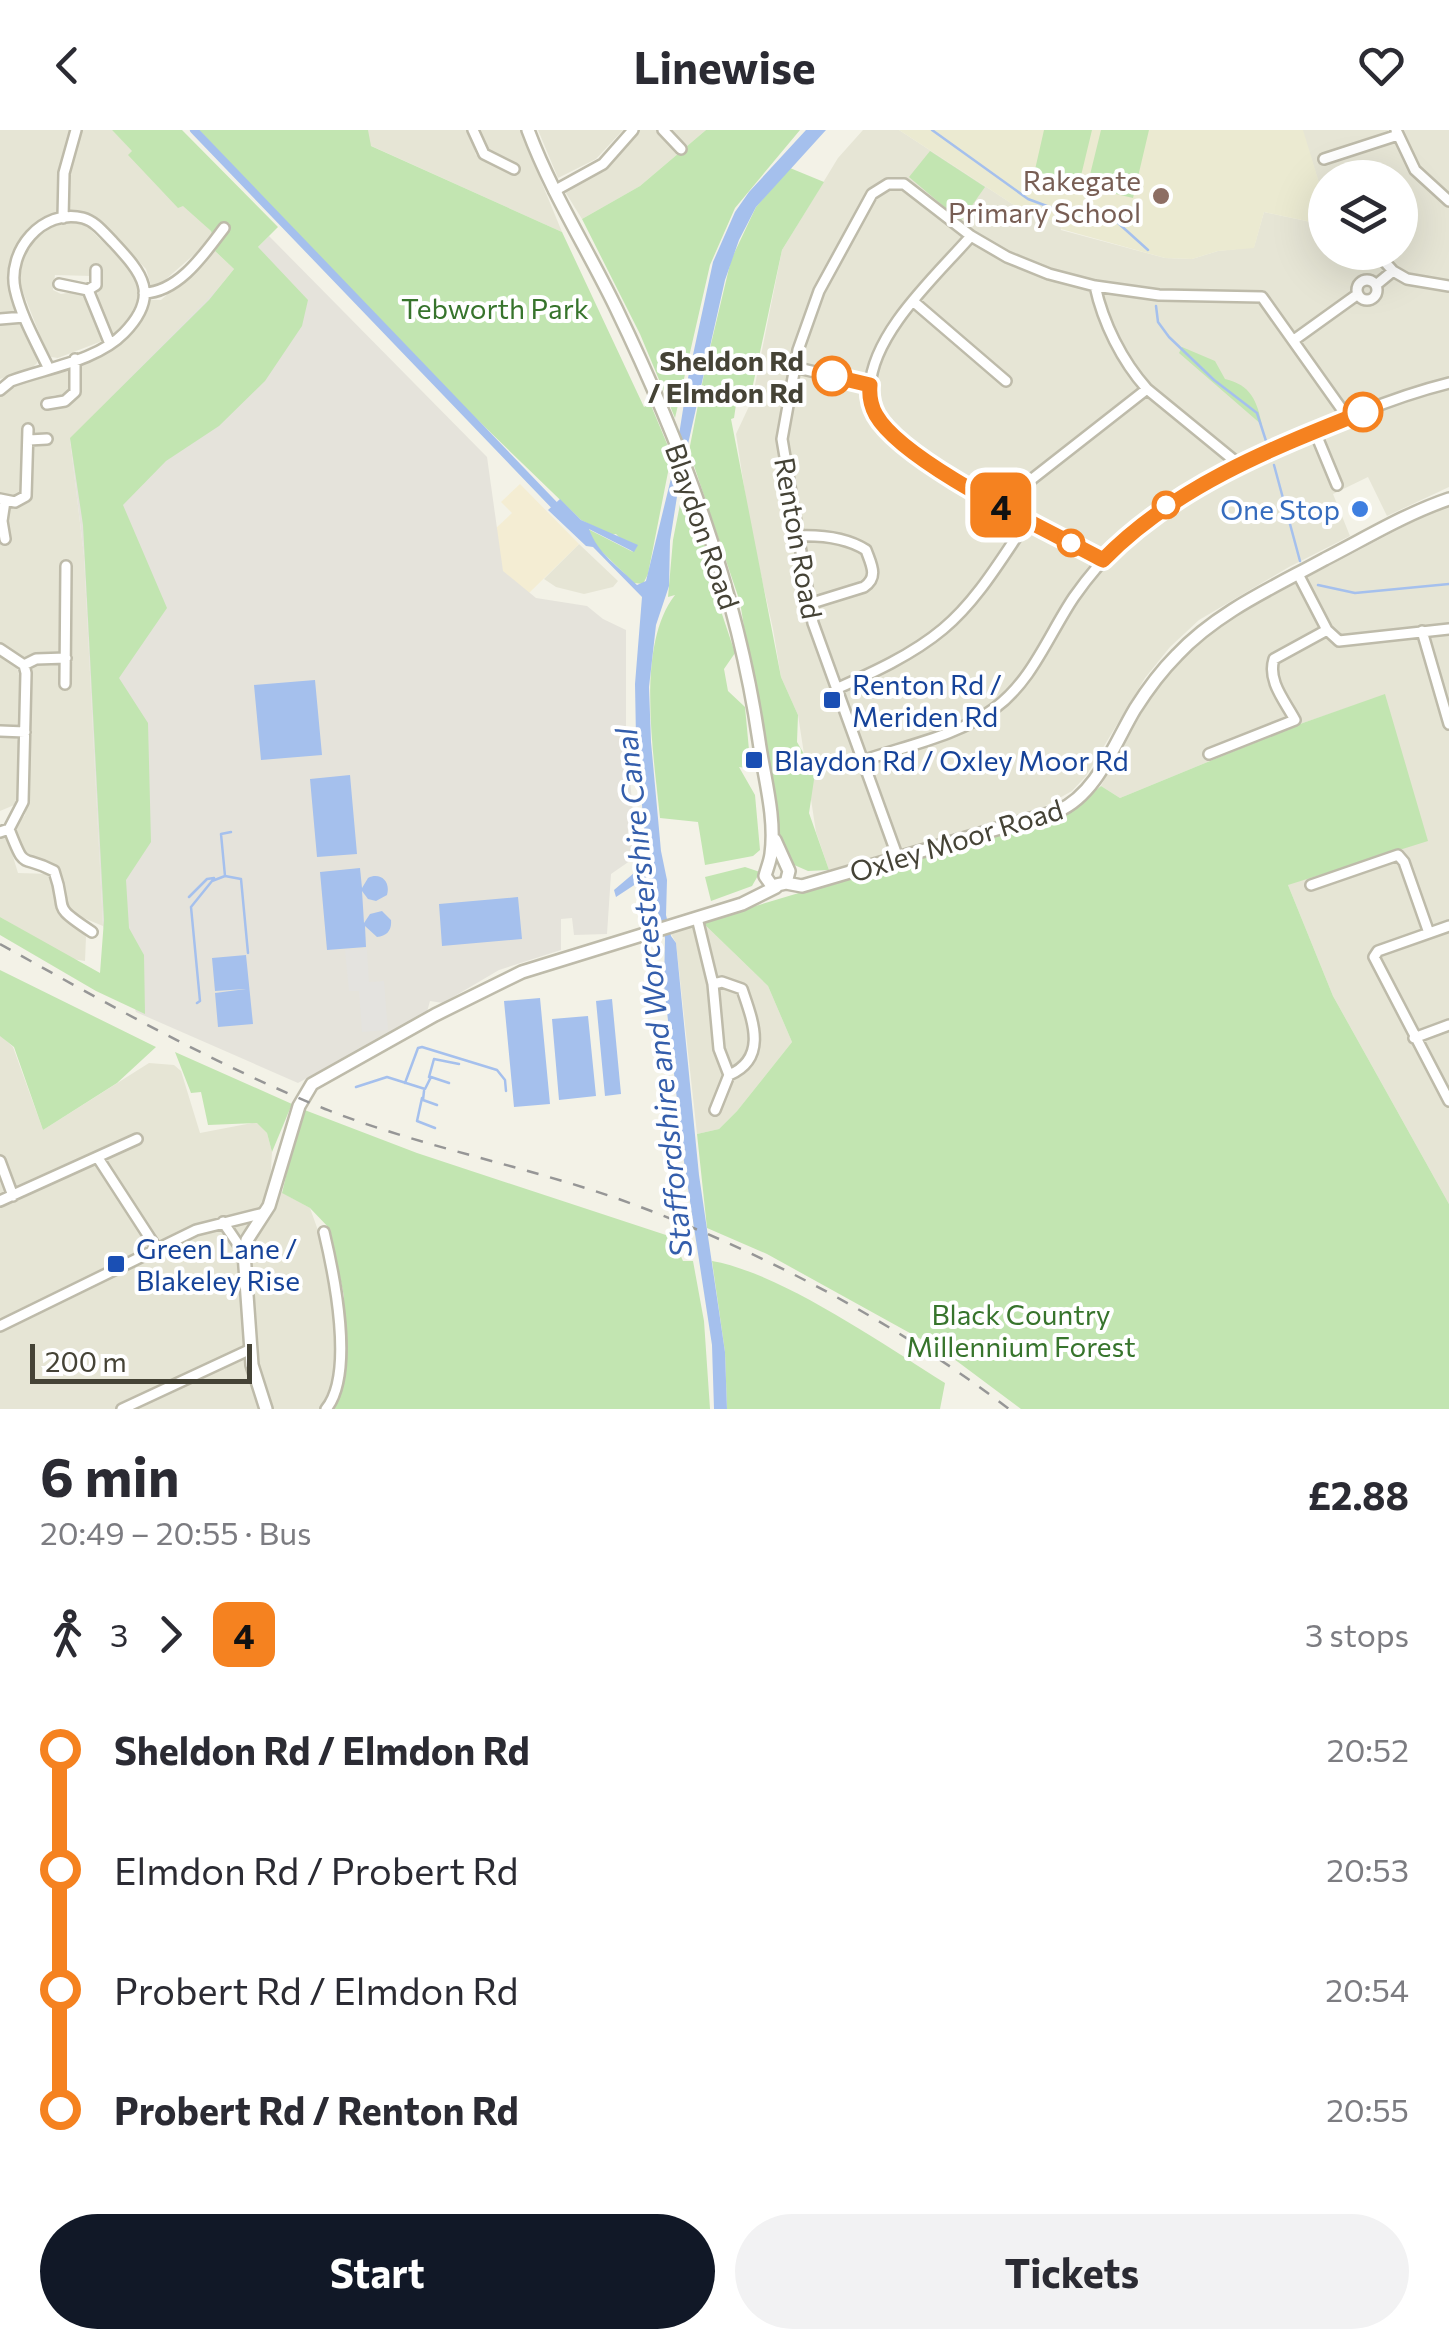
<!DOCTYPE html>
<meta charset="utf-8">
<style>
:root{--surface:#fff;--page:#f2f2f3;--text:#2b2b33;--muted:#7c7c81;--accent:#111827}
body{margin:0;font-family:Commissioner,sans-serif;background:var(--page);color:var(--text);height:100vh;display:flex;flex-direction:column;font-size:38px;white-space:nowrap}
*{box-sizing:border-box;margin:0}
p{font-size:32px;color:var(--muted)}
.icon{flex:none;width:55px;height:55px;fill:none;stroke:currentColor;stroke-width:2;stroke-linecap:round;stroke-linejoin:round}
.map{position:relative;height:1279px;overflow:hidden}
.details{display:flex;flex-direction:column;background:var(--surface);flex:1}
.details>*{flex:none}
.badge{padding:0 20px;border-radius:15px;font-size:35px;line-height:65px}
.controls{position:absolute;left:1308px;top:30px;display:grid;gap:20px}
.controls a{display:grid;place-items:center;width:110px;height:110px;border-radius:50%;background:var(--surface);box-shadow:0 10px 40px #0002;font-size:50px}
.scale{position:absolute;left:30px;bottom:25px;width:222px;box-sizing:border-box;padding-left:10px;border:5px solid #454336;border-top:0;font-size:28px;line-height:35px;white-space:nowrap;color:#454336;-webkit-text-stroke:8px #fff;paint-order:stroke}
.map>.badge{position:absolute;translate:-50% -50%;box-shadow:0 0 0 5px #fff}
.legs{display:flex;align-items:center;gap:15px;height:110px;padding:0 40px;font-size:32px}
.legs p{margin-inline-start:auto}
.headline{display:flex;align-items:center;justify-content:space-between;height:170px;padding:0 40px}
h1{font-size:55px;font-weight:700;line-height:75px}
.cta{display:flex;gap:20px;margin-top:auto;padding:20px 40px}
.cta a{flex:1;height:115px;border-radius:60px;background:var(--accent);color:#fff;font-size:40px;font-weight:700;line-height:115px;text-align:center}
.cta a+a{background:var(--page);color:var(--text)}
ul{padding:0 40px;list-style:none}
li{display:flex;align-items:center;gap:35px;height:120px;font-size:38px}
li i{display:grid;place-items:center;width:15px;height:100%;margin:0 12px;background:currentColor}
li i::after{content:'';width:25px;height:25px;margin:-12px;border:8px solid;border-radius:50%;background:var(--surface)}
li p{margin-inline-start:auto}
li:first-child i{background:linear-gradient(#0000 50%,currentColor 0)}
li:last-child i{background:linear-gradient(currentColor 50%,#0000 0)}
header{display:flex;justify-content:space-between;align-items:center;height:130px;padding:0 40px;background:var(--surface);font-size:45px;font-weight:700}
.map>svg:first-child{display:block}
.residential{fill:#e6e5d5}
.commercial{fill:#f4edd3}
.industrial{fill:#e5e3db}
.education{fill:#ebead1}
.green{fill:#c2e5b1}
.parking{fill:#e4e3df}
.water{fill:#a5c0ed}
.lines{fill:none;stroke-linecap:round;stroke-linejoin:round}
.stream{stroke:#a5c0ed;stroke-width:2.5}
.canal{stroke:#a5c0ed;stroke-width:8}
.minor-casing{stroke:#bebbaa;stroke-width:14}
.tertiary-casing{stroke:#bebbaa;stroke-width:16}
.minor{stroke:#fff;stroke-width:9}
.tertiary{stroke:#fff;stroke-width:11}
.rail{stroke:#969696;stroke-width:2.5;stroke-dasharray:12 12;stroke-linecap:butt}
.line-1-casing{stroke:#fff;stroke-width:22}
.line-1{stroke:#f58220;stroke-width:15}
.education-dot{fill:#8d6e63;stroke:#fff;stroke-width:4}
.stop-1-dot{fill:#fff;stroke:#f58220;stroke-width:5}
.shop-dot{fill:#3f7fe0;stroke:#fff;stroke-width:4}
.transit-dot{fill:#1a4fb4;stroke:#fff;stroke-width:4}
.labels{text-anchor:middle;dominant-baseline:central;stroke-width:8;stroke-linejoin:round;paint-order:stroke}
.education-label{font-size:28px;fill:#785e54;stroke:#fff;text-anchor:end}
.park-label{font-size:28px;fill:#37742c;stroke:#fff}
.stop-label{font-size:28px;font-weight:bold;fill:#454336;stroke:#fff;text-anchor:end}
.shop-label{font-size:28px;fill:#366cbe;stroke:#fff;text-anchor:end}
.street-label{font-size:28px;fill:#454336;stroke:#fff}
.transit-label{font-size:28px;fill:#164399;stroke:#fff;text-anchor:start}
.water-label{font-size:30px;font-style:italic;fill:#345eac;stroke:#fff}
</style>
<header><svg class="icon" aria-label="back" viewBox="0 0 24 24"><path d="M15 5l-7 7 7 7"/></svg>Linewise<svg class="icon" aria-label="heart" viewBox="0 0 24 24"><path d="M12 20l-8-8c-3-5 5-10 8-4 3-6 11-1 8 4z"/></svg></header>
<div class="map">
<svg width="1449" height="1279" viewBox="0 0 1449 1279">
<rect width="100%" height="100%" fill="#f3f2e7"/>
<path class="residential" d="M 0,0 L 112,0 L 211,101 L 213,108 L 157,157 L 151,155 L 146,139 L 102,93 L 90,85 L 74,80 L 37,93 L 20,110 L 11,126 L 9,146 L 17,176 L 37,226 L 37,233 L 32,238 L 0,249 Z
M 368,0 L 468,0 L 476,25 L 515,43 L 516,35 L 486,20 L 477,0 L 520,0 L 562,102 L 367,14 Z
M 538,0 L 623,0 L 596,29 L 558,48 Z
M 637,0 L 706,0 L 640,56 L 582,89 L 564,60 L 604,38 Z
M 863,0 L 899,0 L 1017,77 L 1062,94 L 1061,100 L 1165,128 L 1192,129 L 1218,121 L 1254,117 L 1264,82 L 1311,92 L 1325,83 L 1325,122 L 1400,122 L 1400,48 L 1325,48 L 1325,72 L 1302,0 L 1449,0 L 1449,357 L 1387,386 L 1368,347 L 1333,364 L 1350,406 L 1289,437 L 1199,490 L 1170,517 L 1145,548 L 1086,646 L 1072,661 L 1036,681 L 829,740 L 816,702 L 798,585 L 781,547 L 773,499 L 750,396 L 736,304 L 752,270 L 782,120 L 838,28 Z
M 74,92 L 87,96 L 131,140 L 138,155 L 138,169 L 123,200 L 113,207 L 96,178 L 100,138 L 90,136 L 92,146 L 55,145 L 53,160 L 61,164 L 79,161 L 83,163 L 102,211 L 58,228 L 51,227 L 41,208 L 21,157 L 19,142 L 21,130 L 33,109 L 55,96 Z
M 215,121 L 234,139 L 209,170 L 70,309 L 84,426 L 103,796 L 69,782 L 64,774 L 57,739 L 45,731 L 23,724 L 15,706 L 14,699 L 25,685 L 28,669 L 31,538 L 37,532 L 59,533 L 60,524 L 36,524 L 24,530 L 0,512 L 0,267 L 18,253 L 70,238 L 71,262 L 58,269 L 56,265 L 51,266 L 46,277 L 69,272 L 79,265 L 79,233 L 111,219 L 137,195 L 148,170 L 161,170 Z
M 1445,375 L 1449,376 L 1449,1074 L 1333,866 L 1288,755 L 1385,565 L 1300,594 L 1120,668 L 1101,656 L 1141,578 L 1178,533 L 1211,502 L 1262,471 Z
M 579,414 L 618,451 L 613,457 L 584,464 L 556,457 L 544,449 Z
M 0,524 L 17,538 L 19,545 L 20,593 L 17,597 L 0,597 Z
M 0,606 L 11,606 L 17,609 L 19,613 L 19,673 L 0,681 Z
M 7,707 L 18,743 L 51,744 L 56,772 L 63,788 L 83,800 L 86,807 L 85,831 L 72,829 L 0,787 L 0,708 Z
M 702,792 L 768,856 L 792,912 L 737,981 L 719,999 L 697,1004 L 676,813 L 670,802 Z
M 0,905 L 13,917 L 43,1000 L 149,933 L 174,935 L 181,941 L 200,1003 L 257,992 L 267,1003 L 272,1022 L 270,1056 L 310,1078 L 325,1120 L 336,1181 L 334,1251 L 324,1270 L 325,1279 L 0,1279 Z"/>
<path class="commercial" d="M 520,354 L 579,414 L 529,463 L 502,441 L 495,399 L 512,383 L 501,372 Z"/>
<path class="industrial" d="M 269,106 L 487,327 L 503,441 L 536,468 L 587,476 L 603,489 L 626,500 L 626,606 L 637,726 L 611,744 L 607,804 L 574,805 L 572,788 L 561,789 L 561,820 L 499,840 L 443,873 L 430,871 L 427,882 L 298,953 L 136,882 L 103,796 L 84,426 L 70,309 Z"/>
<path class="education" d="M 899,0 L 1303,0 L 1325,72 L 1325,83 L 1311,92 L 1264,82 L 1254,118 L 1218,121 L 1192,129 L 1165,128 L 1061,99 L 1062,94 L 1017,77 Z"/>
<path class="green" d="M 112,0 L 182,0 L 278,97 L 258,117 L 308,170 L 302,196 L 265,251 L 219,296 L 166,331 L 123,375 L 167,478 L 119,548 L 148,593 L 151,712 L 126,750 L 129,798 L 144,825 L 145,884 L 96,861 L 0,805 L 0,787 L 100,843 L 104,790 L 83,395 L 70,308 L 209,170 L 234,139 L 215,121 L 230,98 L 229,93 L 220,94 L 213,108 L 211,101 L 183,76 L 178,78 L 128,25 L 132,21 Z
M 199,0 L 368,0 L 371,16 L 562,102 L 644,277 L 650,273 L 670,321 L 666,323 L 670,332 L 648,444 L 643,454 L 634,453 L 595,415 L 588,399 L 633,422 L 616,404 L 610,405 L 581,390 L 429,243 Z
M 706,0 L 800,0 L 735,78 L 710,135 L 675,288 L 640,204 L 582,89 L 640,56 Z
M 1044,0 L 1092,0 L 1079,54 L 1034,44 Z
M 1101,0 L 1149,0 L 1133,68 L 1087,57 Z
M 930,21 L 985,57 L 961,91 L 909,47 Z
M 790,38 L 824,52 L 782,120 L 751,264 L 738,261 L 734,288 L 731,289 L 781,547 L 798,585 L 797,612 L 815,643 L 809,683 L 829,740 L 808,741 L 792,734 L 776,695 L 740,472 L 689,321 L 705,239 L 731,130 L 756,77 Z
M 1182,217 L 1215,231 L 1225,249 C 1251,255 1257,271 1262,295 L 1179,223 Z
M 684,354 L 706,416 L 703,427 L 735,523 L 724,539 L 728,561 L 745,577 L 749,620 L 745,638 L 739,637 L 755,665 L 760,720 L 753,726 L 705,735 L 698,692 L 660,688 C 654,626 635,516 675,465 L 668,467 L 673,410 Z
M 1385,564 L 1428,711 L 1288,755 L 1333,866 L 1449,1074 L 1449,1279 L 1021,1279 L 946,1223 L 767,1124 L 707,1098 L 697,1004 L 719,999 L 737,981 L 792,912 L 768,856 L 702,792 L 1070,682 L 1101,656 L 1120,668 L 1300,594 Z
M 745,737 L 760,742 L 752,756 L 711,771 L 705,747 Z
M 0,840 L 156,917 L 117,953 L 43,1000 L 14,917 L 0,906 Z
M 175,922 L 292,974 L 272,1022 L 267,1003 L 257,993 L 208,995 L 201,962 L 191,963 Z
M 302,979 L 417,1023 L 672,1107 L 683,1131 L 693,1131 L 704,1191 L 710,1279 L 333,1279 L 344,1253 L 344,1166 L 330,1099 L 310,1078 L 282,1063 Z
M 712,1131 C 781,1143 884,1215 945,1253 L 940,1279 L 727,1279 L 725,1222 Z"/>
<path class="parking" d="M 367,819 L 369,852 L 384,851 L 388,900 L 362,902 L 359,861 L 349,861 L 345,820 Z"/>
<path class="water" d="M 806,0 L 826,0 L 756,77 L 739,110 L 725,150 L 679,354 L 670,411 L 669,456 L 656,495 L 649,557 L 651,612 L 661,721 L 667,750 L 666,785 L 671,806 L 676,813 L 699,1045 L 725,1222 L 727,1279 L 714,1279 L 712,1215 L 684,1032 L 664,855 L 665,808 L 648,746 L 616,767 L 614,760 L 647,732 L 636,608 L 635,554 L 642,467 L 593,417 L 586,416 L 548,380 L 560,369 L 581,390 L 638,415 L 634,422 L 589,399 C 598,424 619,437 637,455 L 646,451 L 674,336 L 688,248 L 713,132 L 735,82 L 749,62 Z
M 315,550 L 322,625 L 261,630 L 254,555 Z
M 350,645 L 357,724 L 317,727 L 310,649 Z
M 360,738 L 362,758 L 368,748 C 380,742 391,751 387,765 L 376,771 L 368,769 L 362,761 L 364,793 L 370,784 L 382,781 L 391,790 C 392,800 387,806 377,807 L 365,796 L 366,817 L 327,820 L 320,742 Z
M 518,767 L 522,809 L 442,816 L 439,774 Z
M 246,825 L 253,894 L 218,897 L 215,863 L 246,859 L 215,861 L 212,828 Z
M 540,868 L 550,974 L 514,977 L 504,871 Z
M 612,869 L 621,964 L 605,966 L 596,871 Z
M 588,886 L 596,966 L 559,970 L 552,889 Z"/>
<g class="lines">
<path class="stream" d="M 932,0 L 1028,69 L 1087,91 L 1117,92 L 1148,120
M 1156,176 L 1158,192 L 1169,207 L 1214,250 L 1257,283 L 1267,314
M 1274,335 L 1300,431
M 1318,455 L 1355,463 L 1449,454
M 231,702 L 221,704 L 225,746 L 241,749 L 248,823
M 189,767 L 207,749 L 214,748
M 197,873 L 200,871 L 191,777 L 212,751 L 225,746
M 429,947 L 434,929 L 459,934
M 405,953 L 418,918 L 422,917 L 497,940 L 505,950 L 506,961
M 356,957 L 387,947 L 425,959 L 431,947 L 449,953
M 424,961 L 423,970 L 437,975
M 422,968 L 417,991 L 435,998"/>
<path class="canal" d="M 194,0 L 558,379"/>
<g class="minor-casing">
<path id="minor" d="M 473,0 L 484,24 L 514,39
M 663,0 L 681,19
M 1396,0 L 1415,40 L 1449,71
M 1324,29 L 1398,5
M 554,61 L 603,34 L 633,0
M 63,88 L 64,43 L 76,0
M 971,106 C 937,145 873,202 870,257 C 869,267 871,278 877,287 C 909,337 1047,400 1103,430
M 1376,122 L 1393,141
M1357 160a10 10 0 1 1 20 0a10 10 0 1 1-20 0Z
M 59,154 L 88,160 L 96,155 L 96,140
M 1376,155 L 1393,141 L 1407,149 L 1449,156
M 1095,156 C 1103,193 1122,231 1147,259 L 1241,336
M 88,160 L 110,214
M 144,163 C 179,162 205,123 224,98
M 914,172 L 1006,251
M 0,189 L 24,187
M 1294,210 L 1358,164
M 794,237 L 870,255
M 0,260 L 11,251 C 46,238 97,231 124,203 C 161,165 142,143 113,112 C 104,103 95,91 83,88 C 42,78 7,121 15,159 C 21,186 36,212 48,237
M 47,274 L 65,271 L 75,262 L 75,229
M 1315,302 L 1337,355
M 29,310 L 47,309
M 0,369 L 15,372 L 26,366 L 28,299
M 5,371 L 2,391 L 5,409
M 1004,377 L 1013,364 L 1147,259
M 797,406 C 820,405 847,408 866,420 C 871,434 879,447 864,457 L 809,474
M 1298,444 L 1327,500 L 1339,511 L 1449,499
M 1422,501 L 1449,594
M 0,519 L 24,535 L 26,543 L 23,672 L 9,699 L 0,702
M 24,535 L 36,529 L 66,528
M 65,554 L 66,436
M 836,559 C 872,543 912,525 943,499 C 978,470 1003,426 1028,390
M 0,601 L 25,602
M 1209,624 L 1295,590 C 1285,571 1267,551 1274,529 L 1327,500
M 862,631 C 905,616 958,606 995,578 C 1032,551 1049,504 1074,467 C 1088,447 1105,427 1123,410 C 1166,369 1219,346 1272,322 C 1329,295 1388,268 1449,253
M 9,699 C 26,743 20,723 54,741 C 69,783 48,773 92,802
M 898,728 L 813,493 L 782,309 L 798,220 L 819,161 L 872,64 L 888,54 L 904,54 L 971,106 L 1007,127 L 1049,144 L 1095,156 L 1159,165 L 1262,167 L 1348,288
M 1311,755 L 1398,725 L 1404,732 L 1429,803
M 697,788 L 713,854 L 719,919 L 729,945 C 769,928 752,889 742,859 L 722,852 L 713,854
M 1449,796 L 1378,821 L 1374,827 L 1449,971
M 1414,908 L 1449,895
M 715,980 L 729,945
M 98,1028 L 157,1119
M 0,1031 L 13,1066
M 0,1071 L 137,1009
M 223,1092 L 244,1123
M 324,1102 C 334,1144 355,1244 326,1279
M 0,1196 L 196,1100 L 264,1083
M 122,1279 L 251,1219"/>
</g>
<g class="tertiary-casing">
<path id="tertiary" d="M 528,0 C 551,62 587,118 616,178 C 682,315 737,459 759,611 C 764,647 776,687 771,724 C 770,732 767,738 765,746 L 772,756 L 786,753 L 802,756 L 1058,681 C 1097,664 1114,614 1135,579 C 1147,560 1161,541 1177,525 C 1217,482 1274,457 1325,429 C 1366,408 1405,384 1449,369
M 775,710 L 789,741 L 786,753
M 266,1279 L 252,1235 L 244,1123 L 247,1110 L 269,1076 L 299,976 L 312,954 L 435,885 L 522,842 L 742,774 L 776,757"/>
</g>
<use href="#minor" class="minor"/>
<use href="#tertiary" class="tertiary"/>
<path class="rail" d="M 0,814 C 106,873 212,933 325,979 C 419,1016 520,1035 616,1068 C 756,1118 891,1189 1009,1279"/>
</g>
<g class="lines">
<g class="line-1-casing">
<path id="line-1" d="M 832,246 L 870,255 C 869,266 871,276 876,285 C 904,334 1050,401 1103,430 C 1174,357 1270,319 1363,282"/>
</g>
<use href="#line-1" class="line-1"/>
</g>
<circle class="education-dot" cx="1161" cy="66" r="10"/>
<g class="stop-1-dot">
<circle cx="832" cy="246" r="18"/>
<circle cx="1363" cy="282" r="18"/>
<circle cx="1166" cy="375" r="12"/>
<circle cx="1071" cy="413" r="12"/>
</g>
<circle class="shop-dot" cx="1360" cy="379" r="10"/>
<g class="transit-dot">
<rect x="822" y="560" width="20" height="20" rx="5"/>
<rect x="744" y="620" width="20" height="20" rx="5"/>
<rect x="106" y="1124" width="20" height="20" rx="5"/>
</g>
<g class="labels">
<g class="education-label">
<text x="1141" y="50">Rakegate<tspan x="1141" dy="32">Primary School</tspan></text>
</g>
<g class="park-label">
<text x="495" y="178">Tebworth Park</text>
<text x="1021" y="1184">Black Country<tspan x="1021" dy="32">Millennium Forest</tspan></text>
</g>
<g class="stop-label">
<text x="804" y="230">Sheldon Rd<tspan x="804" dy="32">/ Elmdon Rd</tspan></text>
</g>
<g class="shop-label">
<text x="1340" y="379">One Stop</text>
</g>
<g class="street-label">
<text transform="translate(703 396) rotate(71)">Blaydon Road</text>
<text transform="translate(799 408) rotate(80)">Renton Road</text>
<text transform="translate(956 710) rotate(-17)">Oxley Moor Road</text>
</g>
<g class="transit-label">
<text x="852" y="554">Renton Rd /<tspan x="852" dy="32">Meriden Rd</tspan></text>
<text x="774" y="630">Blaydon Rd / Oxley Moor Rd</text>
<text x="136" y="1118">Green Lane /<tspan x="136" dy="32">Blakeley Rise</tspan></text>
</g>
<g class="water-label">
<text transform="translate(652 863) rotate(-96)">Staffordshire and Worcestershire Canal</text>
</g>
</g>
</svg>
<div class="controls">
<a><svg class="icon" aria-label="layers" viewBox="0 0 24 24"><path d="M12 4l9 5-9 5-9-5zM3 14l9 5 9-5"/></svg></a>
</div>
<div class="scale">200 m</div>
<b class="badge" style="left:1001px;top:375px;background:#f58220;color:#111">4</b>
</div>
<section class="details">
<div class="headline"><div><h1>6 min</h1><p>20:49 – 20:55 · Bus</p></div><b>£2.88</b></div>
<div class="legs"><svg class="icon" aria-label="walk" viewBox="0 0 24 24"><circle cx="13" cy="4" r="2"/><path d="M13 8l-2 6 4 7M11 14l-3 7M7 12l3-4h3l4 4"/></svg>3<svg class="icon" aria-label="forward" viewBox="0 0 24 24"><path d="M9 5l7 7-7 7"/></svg><b class="badge" style="background:#f58220;color:#111">4</b><p>3 stops</p></div>
<ul>
<li><i style="color:#f58220"></i><b>Sheldon Rd / Elmdon Rd</b><p>20:52</p></li>
<li><i style="color:#f58220"></i><span>Elmdon Rd / Probert Rd</span><p>20:53</p></li>
<li><i style="color:#f58220"></i><span>Probert Rd / Elmdon Rd</span><p>20:54</p></li>
<li><i style="color:#f58220"></i><b>Probert Rd / Renton Rd</b><p>20:55</p></li>
</ul>
<div class="cta"><a>Start</a><a>Tickets</a></div>
</section>
